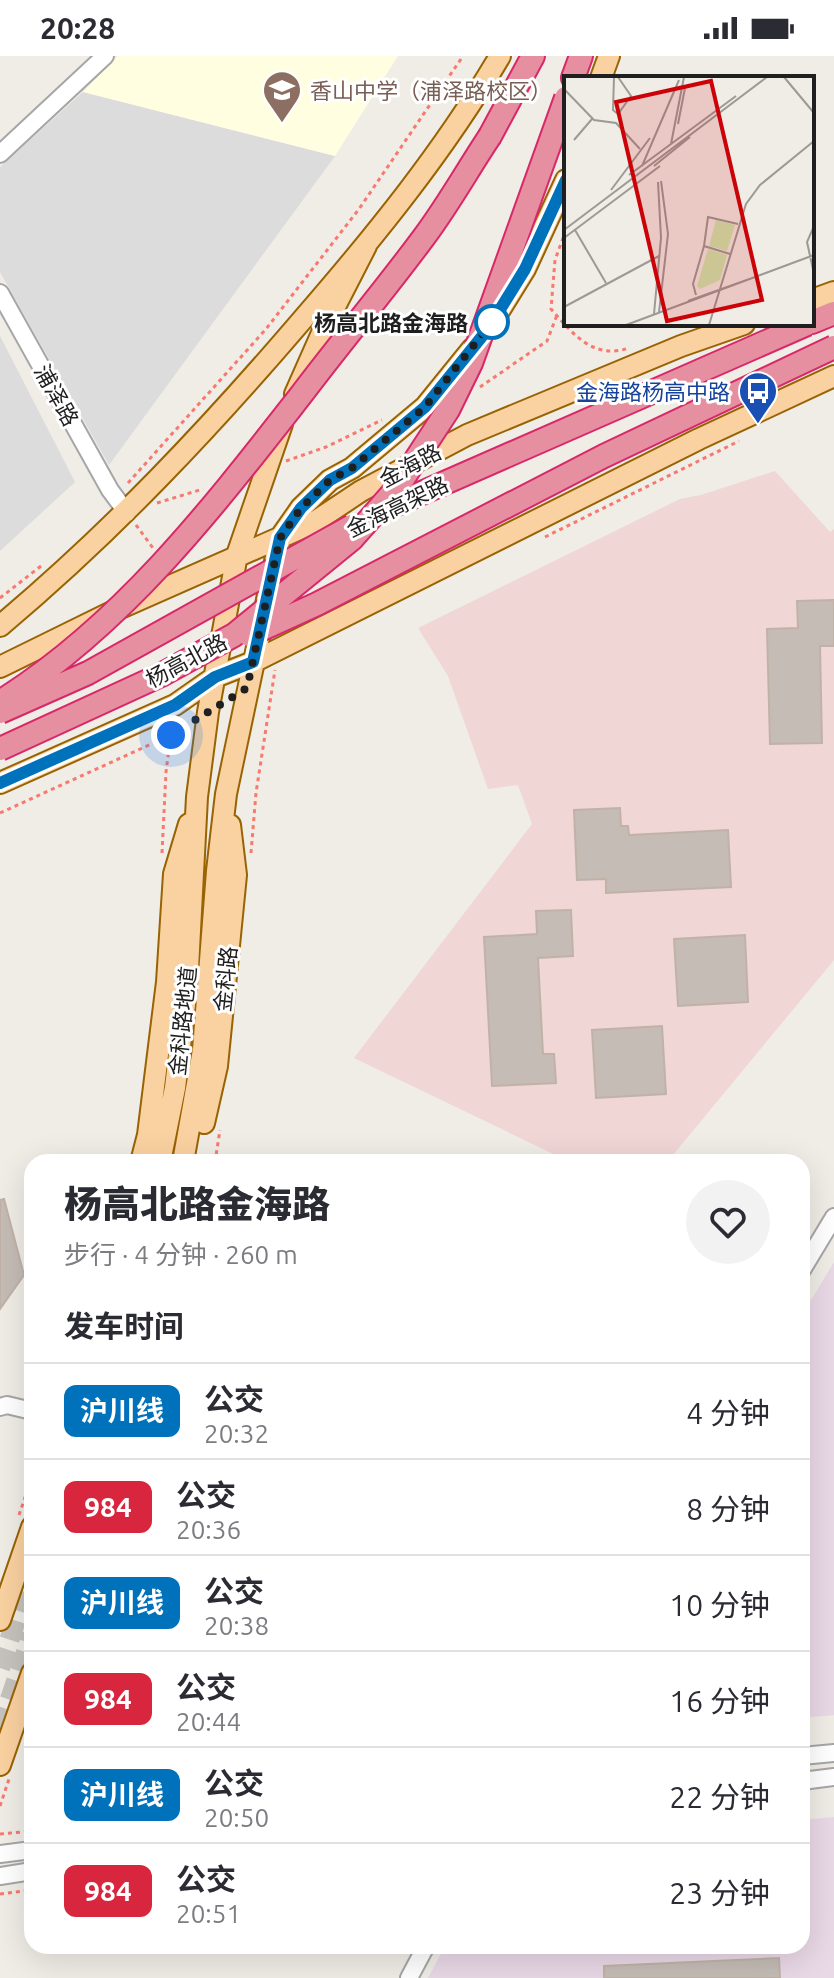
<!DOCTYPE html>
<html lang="zh">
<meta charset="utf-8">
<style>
:root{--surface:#fff;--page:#f2f2f3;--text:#2b2b33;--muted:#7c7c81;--line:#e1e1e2}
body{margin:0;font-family:Ubuntu,"Noto Sans SC",sans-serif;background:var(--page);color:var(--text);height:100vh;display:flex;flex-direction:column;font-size:30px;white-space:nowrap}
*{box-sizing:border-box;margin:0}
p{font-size:26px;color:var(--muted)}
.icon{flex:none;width:44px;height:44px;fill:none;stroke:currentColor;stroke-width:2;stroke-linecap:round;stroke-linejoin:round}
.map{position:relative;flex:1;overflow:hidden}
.sheet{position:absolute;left:24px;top:1098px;width:786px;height:800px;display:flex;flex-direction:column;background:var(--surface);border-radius:24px;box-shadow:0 8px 32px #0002}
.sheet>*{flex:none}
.badge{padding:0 16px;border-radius:12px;font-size:28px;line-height:52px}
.you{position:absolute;width:40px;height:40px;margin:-20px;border:6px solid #fff;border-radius:50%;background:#1a73e8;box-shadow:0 0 0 12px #1a73e833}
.map>.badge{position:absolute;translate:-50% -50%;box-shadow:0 0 0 4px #fff}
h2{padding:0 40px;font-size:30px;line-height:72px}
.round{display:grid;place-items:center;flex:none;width:84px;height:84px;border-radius:42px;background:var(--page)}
.overview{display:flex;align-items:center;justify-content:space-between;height:136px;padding:0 40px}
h1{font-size:38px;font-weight:800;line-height:60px}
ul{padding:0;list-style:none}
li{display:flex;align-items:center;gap:24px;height:96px;padding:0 40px;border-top:2px solid var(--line)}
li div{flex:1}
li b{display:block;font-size:30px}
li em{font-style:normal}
li .badge{min-width:88px;font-weight:700;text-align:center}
.status{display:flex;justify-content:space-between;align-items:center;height:56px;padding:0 40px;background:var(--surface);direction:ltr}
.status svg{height:22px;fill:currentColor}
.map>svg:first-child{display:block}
.residential{fill:#dddcdc}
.commercial{fill:#f0d6d5}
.industrial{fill:#e9d8e6}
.education{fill:#fffee0}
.building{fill:#c4bcb5;stroke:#c1b2a8;stroke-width:2}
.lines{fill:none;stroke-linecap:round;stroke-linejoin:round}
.major-tunnel{stroke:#c6c3be;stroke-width:20;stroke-dasharray:20 10;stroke-linecap:butt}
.minor-casing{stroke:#a6a6a6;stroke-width:20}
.major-casing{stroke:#986302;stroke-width:24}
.highway-casing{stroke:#d82869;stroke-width:26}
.path{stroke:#f8796f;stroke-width:3;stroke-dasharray:4 4;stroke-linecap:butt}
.minor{stroke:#fff;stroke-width:16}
.major{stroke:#fad1a0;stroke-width:20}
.highway{stroke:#e68fa1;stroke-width:22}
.highway-bridge-casing{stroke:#d82869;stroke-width:26;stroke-linecap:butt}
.highway-bridge{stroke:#e68fa1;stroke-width:22}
.line-casing{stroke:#fff;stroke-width:18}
.line{stroke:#0072bc;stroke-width:12}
.walk{stroke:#1f1f1f;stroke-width:8;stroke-dasharray:0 14.4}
.stop-dot{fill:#fff;stroke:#0072bc;stroke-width:4}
.labels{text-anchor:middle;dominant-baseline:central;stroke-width:6;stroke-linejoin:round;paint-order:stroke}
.education-label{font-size:22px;fill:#785e54;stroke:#fff;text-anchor:start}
.stop-label{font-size:22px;font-weight:bold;fill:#1f1f1f;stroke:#fff;text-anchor:end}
.transit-label{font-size:22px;fill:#164399;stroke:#fff;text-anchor:end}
.street-label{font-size:22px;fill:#1f1f1f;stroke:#fff}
.inset-road{fill:none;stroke:#9c9a96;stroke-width:2}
.view{fill:#cb0308;fill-opacity:0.15;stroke:#cb0308;stroke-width:4}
.inset-edge{fill:none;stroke:#1f1f1f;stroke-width:4}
</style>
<div class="status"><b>20:28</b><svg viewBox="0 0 49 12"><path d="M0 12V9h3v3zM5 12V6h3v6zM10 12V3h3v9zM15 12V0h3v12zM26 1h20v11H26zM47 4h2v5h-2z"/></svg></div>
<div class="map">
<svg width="834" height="1922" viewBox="0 0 834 1922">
<rect width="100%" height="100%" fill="#f0ece6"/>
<path class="residential" d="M 83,36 L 335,100 L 109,409 L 0,216 L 0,111 Z
M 0,280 L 75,426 L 0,495 Z"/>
<path class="commercial" d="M 775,415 L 830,476 L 834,473 L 834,904 L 667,1106 L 570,1106 L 354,1002 L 532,768 L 518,729 L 488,733 L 448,620 L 418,572 L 680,443 L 701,439 Z"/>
<path class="industrial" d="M 834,1206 L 834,1659 L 802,1662 L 802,1259 Z
M 834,1761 L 834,1922 L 428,1922 L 445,1890 L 802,1890 L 802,1764 Z"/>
<path class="education" d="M 118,0 L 398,0 L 335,100 L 83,36 Z"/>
<path class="building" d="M 834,544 L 834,590 L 820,590 L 822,687 L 770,688 L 767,573 L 798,572 L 797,545 Z
M 620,752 L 621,770 L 628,770 L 629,779 L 728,774 L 731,831 L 606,837 L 606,823 L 577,824 L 574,754 Z
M 571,854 L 573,900 L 538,902 L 543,998 L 554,998 L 556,1027 L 492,1030 L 484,881 L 537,878 L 536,855 Z
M 745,879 L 748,946 L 678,950 L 674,883 Z
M 662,970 L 666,1038 L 596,1042 L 592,974 Z
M 4,1143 L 24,1219 L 0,1253 L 0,1144 Z
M 779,1902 L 780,1922 L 604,1922 L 604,1910 Z"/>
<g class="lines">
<path class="major-tunnel" d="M 0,1612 L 32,1516
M 0,1672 L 32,1579"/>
<g class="minor-casing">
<path id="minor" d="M 0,98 L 105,0
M 0,237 L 110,434 L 127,457
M 802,1214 L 834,1161
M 0,1351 L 7,1349 L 32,1355
M 802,1700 L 834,1697
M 802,1725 L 834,1721
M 0,1798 L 32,1794
M 0,1820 L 32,1815
M 409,1922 L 426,1890"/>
</g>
<g class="major-casing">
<path id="major" d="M 601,22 L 609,0
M 812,244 L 834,236
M 491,268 L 525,213 L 566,124
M 295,338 L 326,268 L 366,190
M 0,570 C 112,476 208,374 303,263 C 375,180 444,95 500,0
M 0,611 L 118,553 L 313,467 L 361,435 L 467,379 L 681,290 L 744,268
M 0,727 L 175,649 L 215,621 L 253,606 L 699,383 L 834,320
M 204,1067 L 217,1010 L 236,819 L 230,769
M 141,1106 L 148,1079 L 167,926 L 174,818 L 189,768
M 160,1106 L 175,1032 L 187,932 L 197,741 L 208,656 L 237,499 L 282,368
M 183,1106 L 203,994 L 217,815 L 226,738 L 280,482 L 301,452 L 330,424 L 352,412 L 425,351 L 472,293
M 0,1564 L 32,1471
M 0,1709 L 32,1617"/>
</g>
<g class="highway-casing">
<path id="highway" d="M 573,22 L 581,0
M 490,80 L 533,0
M 812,266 L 834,257"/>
</g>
<path class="path" d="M 566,174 L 555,204 L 551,253 C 573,278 593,304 629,292
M 480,331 L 547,285 L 557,259
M 286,405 L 326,391 L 382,364
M 128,427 L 266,273 L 359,153 L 463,0
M 157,447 L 203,433
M 136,469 L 153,492
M 545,481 L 739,385
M 0,542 L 41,510
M 0,757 L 171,679 L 188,668
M 162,797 L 166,716 L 172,669
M 251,797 L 256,737 L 275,614
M 215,1106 L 220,1074
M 19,1459 L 32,1421
M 0,1750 L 9,1723
M 0,1778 L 32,1775
M 0,1838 L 32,1834"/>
<use href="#minor" class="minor"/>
<use href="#major" class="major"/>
<use href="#highway" class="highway"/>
<g class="highway-bridge-casing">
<path id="highway-bridge" d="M 383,454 L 807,268
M 249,579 L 317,548 L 604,400 L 834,291
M 6,642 C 126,565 214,450 301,339 C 341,286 384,235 424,181 C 448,149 468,113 490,80
M 0,656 L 88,617 L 352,470
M 0,693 L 161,619 L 234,579 L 352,483 L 397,432 L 448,354 L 471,307 L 566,42"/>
</g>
<use href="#highway-bridge" class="highway-bridge"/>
</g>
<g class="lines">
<g class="line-casing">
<path id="line" d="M 0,727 L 175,649 L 215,621 L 253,606 L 280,482 L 301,452 L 330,424 L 352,412 L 425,351 L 488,273 L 525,213 L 566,124"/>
</g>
<use href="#line" class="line"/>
<path class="walk" d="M 171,679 L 247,632 L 280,482 L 301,452 L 330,424 L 352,412 L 425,351 L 492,266"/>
</g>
<defs>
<g id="school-pin" transform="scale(2)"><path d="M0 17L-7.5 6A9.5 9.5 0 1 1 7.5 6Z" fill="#8d6e63" stroke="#fff"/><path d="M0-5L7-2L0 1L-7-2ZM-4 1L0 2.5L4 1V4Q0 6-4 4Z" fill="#fff"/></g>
<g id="bus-pin" transform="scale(2)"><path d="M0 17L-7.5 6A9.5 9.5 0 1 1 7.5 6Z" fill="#1a4fb4" stroke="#fff"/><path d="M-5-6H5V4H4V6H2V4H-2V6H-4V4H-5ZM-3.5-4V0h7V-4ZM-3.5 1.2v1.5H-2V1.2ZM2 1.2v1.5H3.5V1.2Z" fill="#fff"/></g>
</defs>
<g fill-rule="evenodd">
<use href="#school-pin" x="282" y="34"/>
<use href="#bus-pin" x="758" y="335"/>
</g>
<circle class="stop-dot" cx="492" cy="266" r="16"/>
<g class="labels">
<g class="education-label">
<text x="310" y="34">香山中学（浦泽路校区）</text>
</g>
<g class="stop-label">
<text x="468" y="266">杨高北路金海路</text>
</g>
<g class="transit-label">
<text x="730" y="335">金海路杨高中路</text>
</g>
<g class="street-label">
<text transform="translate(57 339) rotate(61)">浦泽路</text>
<text transform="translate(410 409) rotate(-28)">金海路</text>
<text transform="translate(397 450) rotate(-26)">金海高架路</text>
<text transform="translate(186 604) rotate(-28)">杨高北路</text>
<text transform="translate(225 923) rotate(-84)">金科路</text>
<text transform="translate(182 965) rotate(-84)">金科路地道</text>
</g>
</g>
<g transform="translate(564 20)">
<rect width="250" height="250" fill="#f0ece6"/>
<path d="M 152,144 L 171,149 L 163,175 L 145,170 ZM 144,173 L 163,179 L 156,204 L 136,213 L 133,210 Z" fill="#cce9ac"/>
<path class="inset-road" d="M 50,1 L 49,34 L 54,38 L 67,20 L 54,1M 220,1 L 250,37M 0,13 L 30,44 L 52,47 L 76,73M 114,48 L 121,12M 10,64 L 28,43M 107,68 L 120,1M 78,90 L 115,4M 90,90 L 126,61M 65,99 L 172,20M 47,114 L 86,62M 250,150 L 243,166 L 250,198M 0,154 L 203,1M 11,154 L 42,207M 0,162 L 96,90M 166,178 L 140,170 L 144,141 L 174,148M 132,219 L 129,208 L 140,170M 124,225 L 194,200M 0,231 L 95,180M 95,236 L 104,158 L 97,105M 90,238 L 97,162 L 94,106M 62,249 L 250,179M 145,249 L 182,128 L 196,109 L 250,65"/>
<path class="view" d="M 147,5 L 198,224 L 103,245 L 52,26 Z"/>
<rect width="250" height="250" class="inset-edge"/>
</g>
</svg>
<div class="you" style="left:171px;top:679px"></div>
<section class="sheet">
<div class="overview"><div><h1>杨高北路金海路</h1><p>步行 · 4 分钟 · 260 m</p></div><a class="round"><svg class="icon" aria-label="heart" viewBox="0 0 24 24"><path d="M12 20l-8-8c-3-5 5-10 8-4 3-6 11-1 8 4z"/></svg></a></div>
<h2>发车时间</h2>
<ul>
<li><span class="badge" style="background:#0072bc;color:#fff">沪川线</span><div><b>公交</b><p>20:32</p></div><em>4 分钟</em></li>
<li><span class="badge" style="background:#d7263d;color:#fff">984</span><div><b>公交</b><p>20:36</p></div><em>8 分钟</em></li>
<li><span class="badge" style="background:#0072bc;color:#fff">沪川线</span><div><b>公交</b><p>20:38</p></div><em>10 分钟</em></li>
<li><span class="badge" style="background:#d7263d;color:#fff">984</span><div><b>公交</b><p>20:44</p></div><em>16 分钟</em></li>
<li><span class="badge" style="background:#0072bc;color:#fff">沪川线</span><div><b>公交</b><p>20:50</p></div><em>22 分钟</em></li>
<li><span class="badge" style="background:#d7263d;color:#fff">984</span><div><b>公交</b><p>20:51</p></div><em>23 分钟</em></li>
</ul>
</section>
</div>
